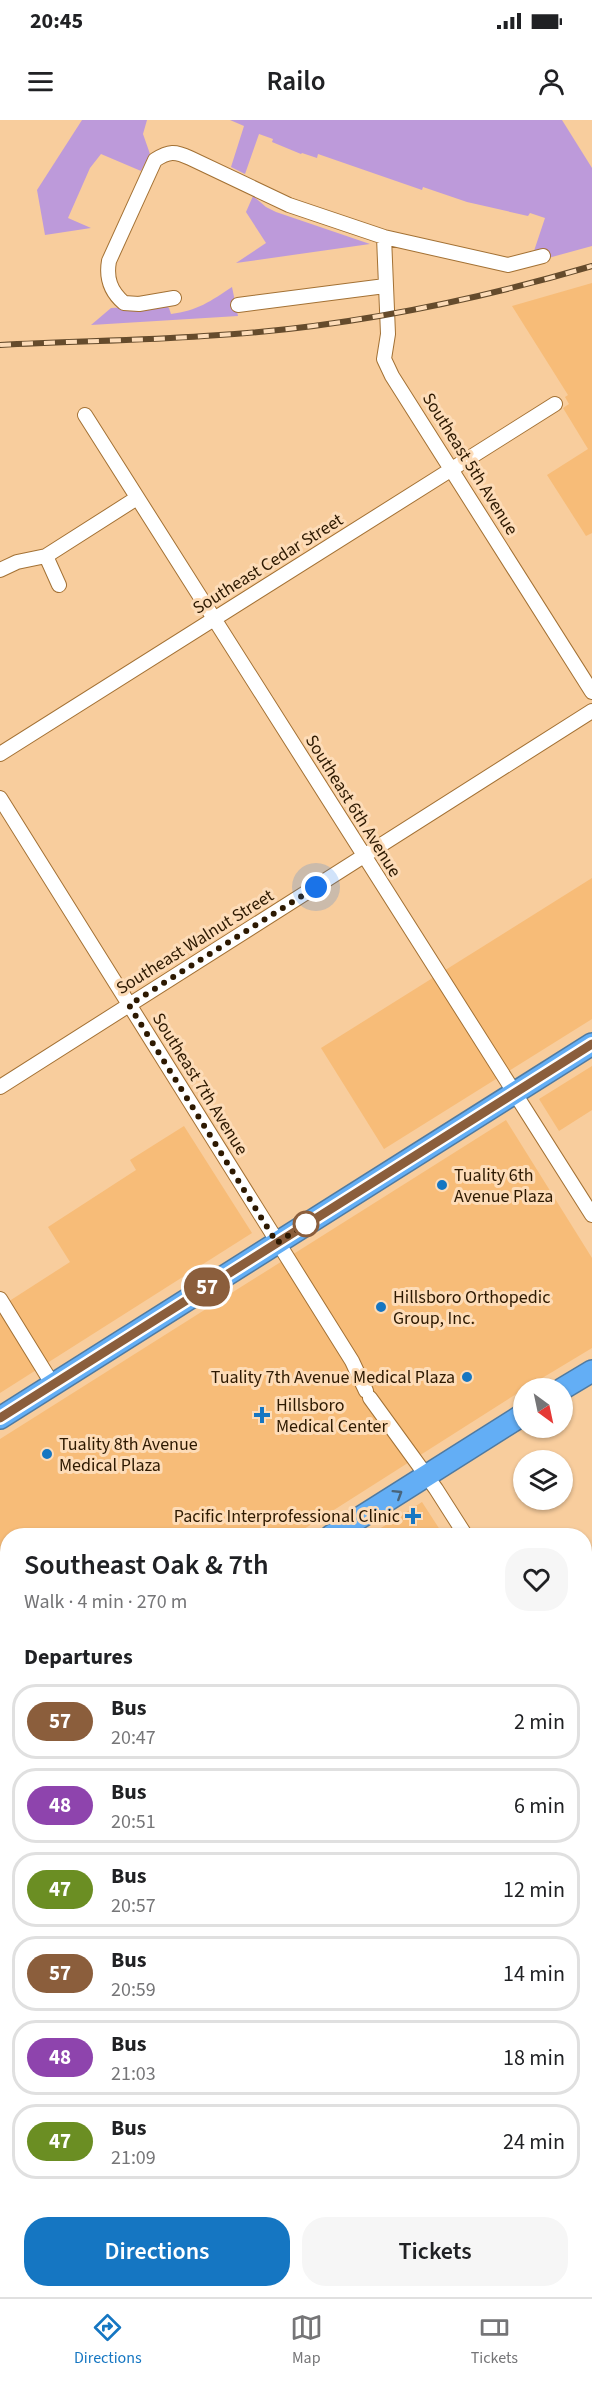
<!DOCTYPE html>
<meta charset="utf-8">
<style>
:root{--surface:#fff;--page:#f6f6f6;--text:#202124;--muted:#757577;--line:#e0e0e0;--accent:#1576c2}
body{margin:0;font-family:"Source Sans 3",sans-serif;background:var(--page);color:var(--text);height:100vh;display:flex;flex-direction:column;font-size:22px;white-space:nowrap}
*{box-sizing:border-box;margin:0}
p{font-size:20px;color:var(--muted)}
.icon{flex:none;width:33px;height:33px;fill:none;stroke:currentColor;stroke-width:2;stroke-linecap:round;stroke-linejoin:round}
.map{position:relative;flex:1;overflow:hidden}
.sheet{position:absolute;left:0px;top:1408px;width:592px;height:770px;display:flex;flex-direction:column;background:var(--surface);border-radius:24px 24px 0 0;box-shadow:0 2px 4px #0004}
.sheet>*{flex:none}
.badge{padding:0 12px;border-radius:20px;font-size:21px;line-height:39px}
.needle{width:39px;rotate:147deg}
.controls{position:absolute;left:513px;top:1258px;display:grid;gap:12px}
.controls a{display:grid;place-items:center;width:60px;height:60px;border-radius:50%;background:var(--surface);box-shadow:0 2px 4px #0004;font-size:30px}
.you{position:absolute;width:30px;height:30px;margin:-15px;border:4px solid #fff;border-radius:50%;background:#1a73e8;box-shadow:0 0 0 9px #1a73e833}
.map>.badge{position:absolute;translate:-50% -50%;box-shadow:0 0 0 3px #fff}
h2{padding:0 24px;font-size:22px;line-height:54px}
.round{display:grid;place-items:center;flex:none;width:63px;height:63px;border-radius:24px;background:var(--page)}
.headline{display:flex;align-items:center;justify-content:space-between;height:102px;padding:0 24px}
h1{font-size:28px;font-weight:600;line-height:45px}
.action{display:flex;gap:12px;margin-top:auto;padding:12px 24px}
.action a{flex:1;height:69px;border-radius:24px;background:var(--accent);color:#fff;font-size:24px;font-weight:600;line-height:69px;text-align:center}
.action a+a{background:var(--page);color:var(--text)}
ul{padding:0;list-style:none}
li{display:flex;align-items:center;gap:18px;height:75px;margin:0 12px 9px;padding:0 12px;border:3px solid var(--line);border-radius:24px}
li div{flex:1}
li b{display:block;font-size:22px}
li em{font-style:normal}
li .badge{min-width:66px;font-weight:700;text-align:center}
.status{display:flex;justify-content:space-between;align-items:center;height:42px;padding:0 30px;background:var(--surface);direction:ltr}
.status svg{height:16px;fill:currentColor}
header{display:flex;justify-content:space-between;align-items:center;height:78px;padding:0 24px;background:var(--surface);font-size:27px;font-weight:600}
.tab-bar{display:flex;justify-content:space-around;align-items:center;height:84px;border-top:2px solid var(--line);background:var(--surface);font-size:16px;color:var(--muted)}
.tab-bar a{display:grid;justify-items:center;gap:3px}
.tab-bar .current{color:var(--accent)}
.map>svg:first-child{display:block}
.built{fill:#f7bc78}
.green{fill:#bd9ada}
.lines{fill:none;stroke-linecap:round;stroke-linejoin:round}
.minor-casing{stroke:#a37134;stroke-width:16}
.highway-casing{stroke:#507aa0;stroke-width:24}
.minor{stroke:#fff;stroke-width:14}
.highway{stroke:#63aef5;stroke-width:21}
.tram{stroke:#654b2c;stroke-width:1.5}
.rail-casing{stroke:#654b2c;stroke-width:6}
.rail{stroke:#fddcb8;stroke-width:4;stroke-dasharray:11;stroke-linecap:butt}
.oneway{stroke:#48647b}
.line-casing{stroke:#fff;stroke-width:14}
.line{stroke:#8b5e3c;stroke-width:9}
.walk{stroke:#2d1901;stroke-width:6;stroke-dasharray:0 10.8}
.poi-dot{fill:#1576c2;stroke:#fddcb8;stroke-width:2}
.stop-dot{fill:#fff;stroke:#8b5e3c;stroke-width:3}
.labels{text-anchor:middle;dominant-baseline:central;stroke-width:6;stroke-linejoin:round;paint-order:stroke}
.street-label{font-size:18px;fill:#2d1901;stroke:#fddcb8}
.poi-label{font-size:18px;fill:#2d1901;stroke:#fddcb8;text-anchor:start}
</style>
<div class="status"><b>20:45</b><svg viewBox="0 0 49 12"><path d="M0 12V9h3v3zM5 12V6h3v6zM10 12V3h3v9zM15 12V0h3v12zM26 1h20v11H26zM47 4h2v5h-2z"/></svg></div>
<header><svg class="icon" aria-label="menu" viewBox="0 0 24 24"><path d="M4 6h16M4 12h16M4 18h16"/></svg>Railo<svg class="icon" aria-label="person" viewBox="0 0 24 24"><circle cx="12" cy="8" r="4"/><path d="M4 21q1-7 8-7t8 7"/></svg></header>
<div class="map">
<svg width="592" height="2177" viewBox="0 0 592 2177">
<rect width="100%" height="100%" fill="#f8cd9d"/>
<path class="built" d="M 592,163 L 592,413 L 586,416 L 547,355 L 588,329 L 563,288 L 569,284 L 565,277 L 568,275 L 512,186 Z
M 592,758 L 592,899 L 384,1029 L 321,928 Z
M 592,946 L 592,990 L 559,1011 L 539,979 Z
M 506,1000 L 592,1138 L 592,1228 L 524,1269 L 293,1416 L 8,1416 L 8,1596 L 0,1601 L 0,1319 Z
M 184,1006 L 252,1113 L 0,1273 L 0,1187 L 70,1142 L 48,1107 L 136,1050 L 130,1040 Z
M 422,1382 L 444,1416 L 368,1416 L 397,1398 Z
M 0,1707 L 8,1719 L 7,1778 L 0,1783 Z"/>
<path class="green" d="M 82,0 L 147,0 L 143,14 L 150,34 L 141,51 L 101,34 L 90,48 L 68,98 L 91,108 L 45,115 L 37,70 Z
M 230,0 L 562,0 L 592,48 L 592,126 L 530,143 L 545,98 L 530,93 L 528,96 L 467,82 L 423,67 L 422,70 L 318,34 L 317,38 L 302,33 L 301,34 L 272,22 L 273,19 L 259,14 L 245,54 L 231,47 L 244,6 Z
M 253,76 L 266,87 L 276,92 L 370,124 L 236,143 L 266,123 L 246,92 Z
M 232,167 L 238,196 L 91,205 L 111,188 L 165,185 L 169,188 L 171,194 C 197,191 211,181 232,167 Z
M 585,2137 L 592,2149 L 592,2177 L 571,2177 L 581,2171 L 585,2170 L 585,2168 L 590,2164 L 585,2156 Z"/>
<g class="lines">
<g class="minor-casing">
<path id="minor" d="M 384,117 L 388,214 L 384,239 L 392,256 L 592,572
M 174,178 L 139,184 L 124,183 C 110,171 106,158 109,141 L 155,40 C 169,31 175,31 190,38 L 289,85 L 384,117 L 508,145 L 543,136
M 238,185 L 385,166
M 85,295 L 592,1095
M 46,436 L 59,465
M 0,450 L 17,442 L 46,436 L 137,378
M 0,634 L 555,284
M 0,678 L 352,1241 L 366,1271
M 0,967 L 592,591
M 0,1179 L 53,1265
M 370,1278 L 436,1369 L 466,1416
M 585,1571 L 592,1567
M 585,1603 L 592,1614
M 0,1674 L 8,1685
M 585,1880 L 592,1876
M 0,1939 L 8,1935
M 0,1967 L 8,1962
M 585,2104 L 592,2115
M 314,2170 L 318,2177"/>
</g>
<g class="highway-casing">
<path id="highway" d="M 562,1269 L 592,1251
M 0,1298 L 592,924
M 331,1416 L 524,1294
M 0,1625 L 8,1620
M 0,2155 L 8,2167
M 78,2177 L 78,2170"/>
</g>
<use href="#minor" class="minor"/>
<use href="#highway" class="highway"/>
<path class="tram" d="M 585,1580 L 592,1576
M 585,1595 L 592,1590
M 0,1958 L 8,1953"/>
<g class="rail-casing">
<path id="rail" d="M 0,225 C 68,221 136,221 204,216 C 335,209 466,183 592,146"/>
</g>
<use href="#rail" class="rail"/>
</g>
<defs><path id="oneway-chevron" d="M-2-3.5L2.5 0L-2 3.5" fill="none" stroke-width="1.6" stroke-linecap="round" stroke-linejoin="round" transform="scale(1.5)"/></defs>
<use class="oneway" href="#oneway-chevron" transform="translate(398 1374) rotate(-32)"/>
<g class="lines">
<g class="line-casing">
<path id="line" d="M 0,1298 L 592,924"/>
</g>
<use href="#line" class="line"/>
<path class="walk" d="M 306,1104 L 277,1123 L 129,885 L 316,767"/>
</g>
<g class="poi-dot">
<circle cx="442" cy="1065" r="6"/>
<circle cx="381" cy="1187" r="6"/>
<circle cx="467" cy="1257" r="6"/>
<path d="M259 1286h6v6h6v6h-6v6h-6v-6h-6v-6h6z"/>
<circle cx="47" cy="1334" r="6"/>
<path d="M410 1387h6v6h6v6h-6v6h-6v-6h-6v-6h6z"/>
</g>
<circle class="stop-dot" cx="306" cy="1104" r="12"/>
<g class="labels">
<g class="street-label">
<text transform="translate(470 344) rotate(58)">Southeast 5th Avenue</text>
<text transform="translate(268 444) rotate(-32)">Southeast Cedar Street</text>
<text transform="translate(353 686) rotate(58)">Southeast 6th Avenue</text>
<text transform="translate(195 822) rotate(-32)">Southeast Walnut Street</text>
<text transform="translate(200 964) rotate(58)">Southeast 7th Avenue</text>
</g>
<g class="poi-label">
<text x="454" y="1055">Tuality 6th<tspan x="454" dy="21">Avenue Plaza</tspan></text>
<text x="393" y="1177">Hillsboro Orthopedic<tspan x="393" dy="21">Group, Inc.</tspan></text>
<text x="455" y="1257" text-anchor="end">Tuality 7th Avenue Medical Plaza</text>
<text x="276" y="1285">Hillsboro<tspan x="276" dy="21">Medical Center</tspan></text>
<text x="59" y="1324">Tuality 8th Avenue<tspan x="59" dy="21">Medical Plaza</tspan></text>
<text x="400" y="1396" text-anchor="end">Pacific Interprofessional Clinic</text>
</g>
</g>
</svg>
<div class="controls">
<a><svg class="needle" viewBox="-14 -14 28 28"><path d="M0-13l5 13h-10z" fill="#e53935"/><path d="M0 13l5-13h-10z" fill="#757577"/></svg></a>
<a><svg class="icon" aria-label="layers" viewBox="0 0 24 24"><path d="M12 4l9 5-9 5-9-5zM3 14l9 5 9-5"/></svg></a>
</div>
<div class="you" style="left:316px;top:767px"></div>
<b class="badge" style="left:207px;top:1167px;background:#8b5e3c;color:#fff">57</b>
<section class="sheet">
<div class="headline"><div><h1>Southeast Oak &amp; 7th</h1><p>Walk · 4 min · 270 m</p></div><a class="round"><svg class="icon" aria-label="heart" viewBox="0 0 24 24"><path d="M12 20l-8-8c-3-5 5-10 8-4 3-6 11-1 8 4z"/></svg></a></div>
<h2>Departures</h2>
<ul>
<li><span class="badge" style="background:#8b5e3c;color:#fff">57</span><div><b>Bus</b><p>20:47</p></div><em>2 min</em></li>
<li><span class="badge" style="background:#8e44ad;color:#fff">48</span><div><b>Bus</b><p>20:51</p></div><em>6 min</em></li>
<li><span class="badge" style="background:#6b8e23;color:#fff">47</span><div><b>Bus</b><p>20:57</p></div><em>12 min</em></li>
<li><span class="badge" style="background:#8b5e3c;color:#fff">57</span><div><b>Bus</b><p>20:59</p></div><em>14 min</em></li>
<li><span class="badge" style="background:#8e44ad;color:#fff">48</span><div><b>Bus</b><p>21:03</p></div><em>18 min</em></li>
<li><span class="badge" style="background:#6b8e23;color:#fff">47</span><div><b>Bus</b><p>21:09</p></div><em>24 min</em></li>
</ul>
<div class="action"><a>Directions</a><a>Tickets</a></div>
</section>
</div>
<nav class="tab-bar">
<a class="current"><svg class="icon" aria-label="directions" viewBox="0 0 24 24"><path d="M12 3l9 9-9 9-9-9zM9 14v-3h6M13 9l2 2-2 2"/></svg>Directions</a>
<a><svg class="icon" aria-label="map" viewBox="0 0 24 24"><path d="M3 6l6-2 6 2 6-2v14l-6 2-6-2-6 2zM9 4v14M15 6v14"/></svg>Map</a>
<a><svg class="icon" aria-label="tickets" viewBox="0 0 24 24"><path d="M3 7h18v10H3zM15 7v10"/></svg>Tickets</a>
</nav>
